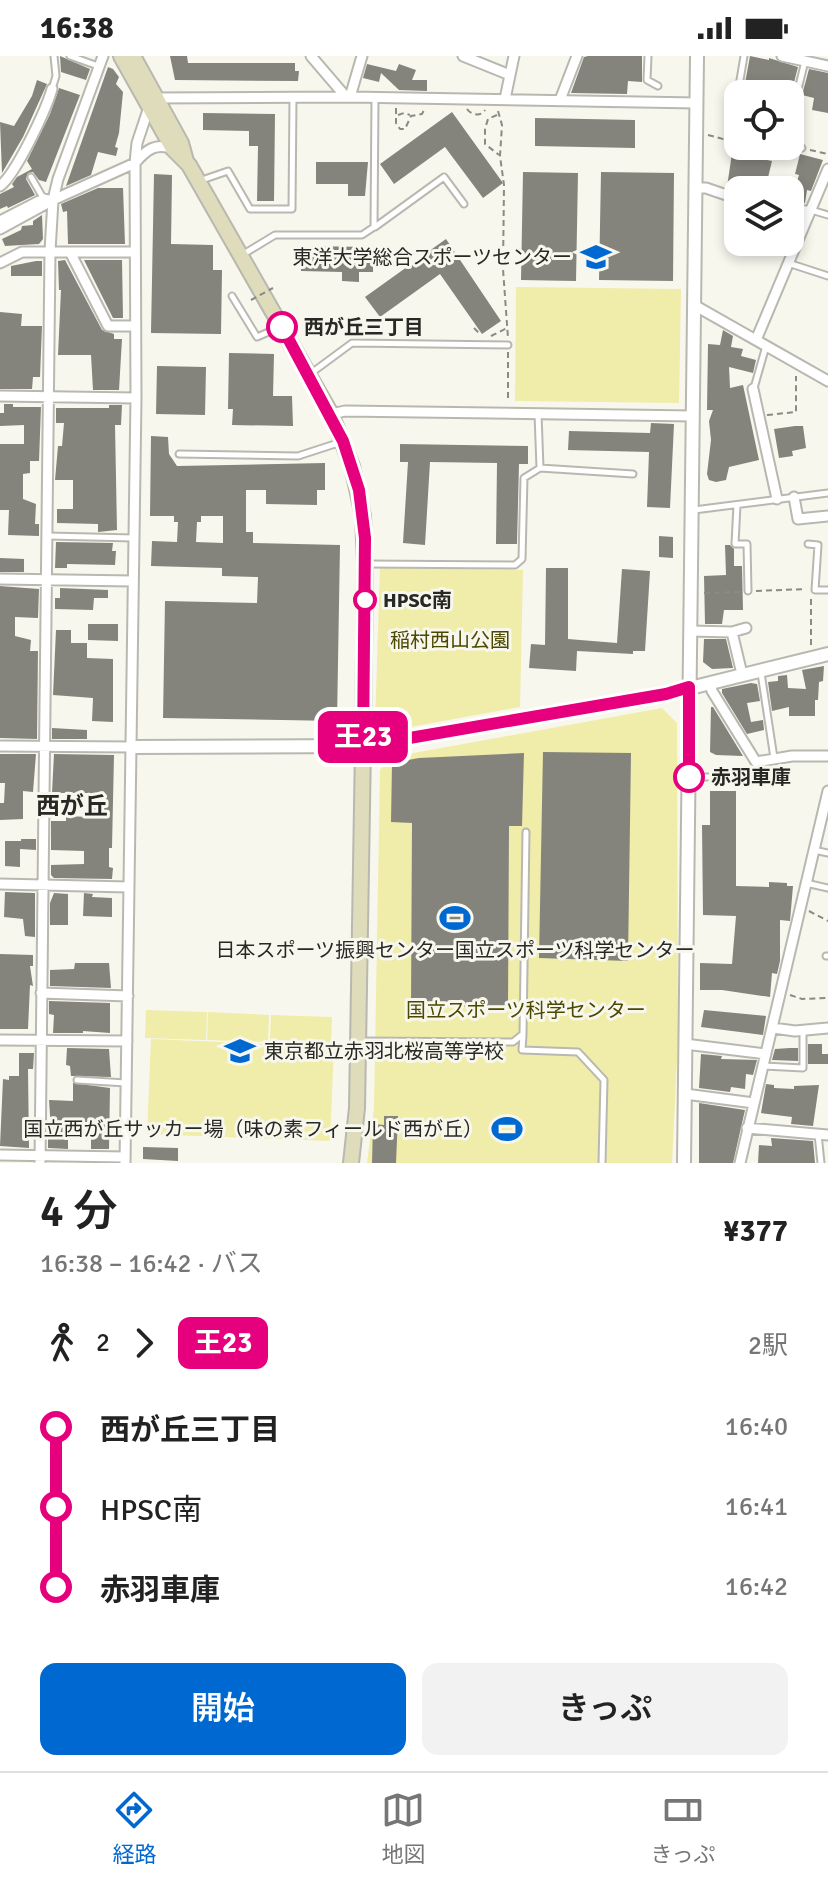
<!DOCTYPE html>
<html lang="ja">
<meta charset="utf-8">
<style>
:root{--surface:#fff;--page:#f2f2f2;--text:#222;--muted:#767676;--line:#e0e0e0;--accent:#0069d1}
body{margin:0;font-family:Signika,"Noto Sans JP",sans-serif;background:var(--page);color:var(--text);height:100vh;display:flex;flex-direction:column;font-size:30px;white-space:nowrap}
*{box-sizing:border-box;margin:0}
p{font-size:26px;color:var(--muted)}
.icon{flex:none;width:44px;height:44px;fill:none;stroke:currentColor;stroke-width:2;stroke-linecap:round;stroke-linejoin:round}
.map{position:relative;height:1107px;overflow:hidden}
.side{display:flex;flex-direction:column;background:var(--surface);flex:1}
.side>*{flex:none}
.badge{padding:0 16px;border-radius:12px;font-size:28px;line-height:52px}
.buttons{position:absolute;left:724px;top:24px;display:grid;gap:16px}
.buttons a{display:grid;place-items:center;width:80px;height:80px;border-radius:16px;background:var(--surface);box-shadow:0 4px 12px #0003;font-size:40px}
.map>.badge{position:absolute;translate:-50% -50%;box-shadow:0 0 0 4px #fff}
.legs{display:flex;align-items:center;gap:12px;height:88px;padding:0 40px;font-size:26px}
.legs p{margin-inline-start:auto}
.head{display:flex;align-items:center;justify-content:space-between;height:136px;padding:0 40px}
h1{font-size:44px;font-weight:600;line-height:60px}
.cta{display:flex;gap:16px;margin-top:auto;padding:16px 40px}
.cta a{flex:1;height:92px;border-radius:16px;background:var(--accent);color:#fff;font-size:32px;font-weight:600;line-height:92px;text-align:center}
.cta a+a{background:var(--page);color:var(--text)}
ul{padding:0 40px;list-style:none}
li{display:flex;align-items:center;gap:28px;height:80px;font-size:30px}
li i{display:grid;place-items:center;width:12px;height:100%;margin:0 10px;background:currentColor}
li i::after{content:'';width:20px;height:20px;margin:-10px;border:6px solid;border-radius:50%;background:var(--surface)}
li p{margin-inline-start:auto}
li:first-child i{background:linear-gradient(#0000 50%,currentColor 0)}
li:last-child i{background:linear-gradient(currentColor 50%,#0000 0)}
.status{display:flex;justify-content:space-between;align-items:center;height:56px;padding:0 40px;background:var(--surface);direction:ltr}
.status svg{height:22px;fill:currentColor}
.tab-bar{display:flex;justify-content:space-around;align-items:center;height:112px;border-top:2px solid var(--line);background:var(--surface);font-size:22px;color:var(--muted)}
.tab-bar a{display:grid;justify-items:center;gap:4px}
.tab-bar .selected{color:var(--accent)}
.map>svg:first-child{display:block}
.green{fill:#f0eca9}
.building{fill:#84847c;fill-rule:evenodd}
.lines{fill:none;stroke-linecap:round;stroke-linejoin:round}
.service-casing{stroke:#b9b8b0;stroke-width:9}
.minor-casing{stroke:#b9b8b0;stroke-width:13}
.tertiary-casing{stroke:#b9b8b0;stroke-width:16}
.secondary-casing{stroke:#b9b8b0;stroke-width:18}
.path{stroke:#8b8b85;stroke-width:2;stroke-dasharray:6 4;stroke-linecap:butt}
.service{stroke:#fff;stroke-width:5}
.minor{stroke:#fff;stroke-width:9}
.tertiary{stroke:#fff;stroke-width:12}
.secondary{stroke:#dedcba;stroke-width:14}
.path-bridge{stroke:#8b8b85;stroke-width:2;stroke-dasharray:6 4;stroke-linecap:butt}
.line-1-casing{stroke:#fff;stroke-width:18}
.line-1{stroke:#e6007e;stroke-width:12}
.stop-1-dot{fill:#fff;stroke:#e6007e;stroke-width:4}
.labels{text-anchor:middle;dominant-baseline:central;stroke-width:6;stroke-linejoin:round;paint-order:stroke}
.poi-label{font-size:20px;fill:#282825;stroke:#f7f7ee;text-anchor:end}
.stop-label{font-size:20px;font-weight:bold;fill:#282825;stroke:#f7f7ee;text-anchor:start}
.park-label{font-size:20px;fill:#4c4800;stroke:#f7f7ee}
.quarter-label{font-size:24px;font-weight:bold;fill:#282825;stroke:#f7f7ee}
</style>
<div class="status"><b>16:38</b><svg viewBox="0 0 49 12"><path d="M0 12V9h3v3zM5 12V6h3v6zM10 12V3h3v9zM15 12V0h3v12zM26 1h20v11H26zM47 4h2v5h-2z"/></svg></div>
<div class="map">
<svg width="828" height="1107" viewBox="0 0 828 1107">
<rect width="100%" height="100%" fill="#f7f7ee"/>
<path class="green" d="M 516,231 L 681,233 L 679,347 L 515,345 Z
M 380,511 L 523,514 L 520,651 L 383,676 L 375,670 Z
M 662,652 L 677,667 L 678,982 L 672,1107 L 367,1107 L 374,1052 L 380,714 L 392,701 Z
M 146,954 L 207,956 L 206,984 L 145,982 Z
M 208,956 L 269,959 L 268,986 L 207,984 Z
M 271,959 L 332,961 L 331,988 L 270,986 Z
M 151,983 L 334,991 L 330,1085 L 147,1078 Z"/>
<path class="building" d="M 60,0 L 90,13 L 86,24 L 61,16 Z
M 170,0 L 187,0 L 188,7 L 295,7 L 295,15 L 299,15 L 298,25 L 175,24 Z
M 588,0 L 642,0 L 642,26 L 628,25 L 627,38 L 571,37 L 584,1 Z
M 750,0 L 769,4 L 769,2 L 798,11 L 791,38 L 743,38 Z
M 367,8 L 396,15 L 399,8 L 416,14 L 412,24 L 427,24 L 427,35 L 399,34 L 381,17 L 379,26 L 363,22 Z
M 108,11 L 113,13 L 119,21 L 116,28 L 123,36 L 119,77 L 115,91 L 118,92 L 116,100 L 98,96 L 91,119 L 66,130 Z
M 809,13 L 828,17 L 828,57 L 812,54 L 814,42 L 802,39 Z
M 37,24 L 47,28 L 23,81 L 2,117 L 0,66 L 14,70 L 32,40 Z
M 59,32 L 80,39 L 46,126 L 39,124 L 33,116 L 28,117 L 26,123 L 35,139 L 8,152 L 7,150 L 0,153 L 0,138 L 14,131 L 12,128 L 17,121 L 32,113 L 27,105 L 50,58 Z
M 452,56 L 503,127 L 483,142 L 445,91 L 394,128 L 380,108 Z
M 203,57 L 275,58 L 274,145 L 257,145 L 258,90 L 249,90 L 249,75 L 203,74 Z
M 535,62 L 635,64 L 635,92 L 535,90 Z
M 732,97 L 772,105 L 765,134 L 735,134 L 727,131 Z
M 800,98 L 823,104 L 811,135 L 807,134 L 805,147 L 790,145 L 790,135 L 794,135 L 799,119 L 795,118 Z
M 316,106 L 368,106 L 365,140 L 348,140 L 348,128 L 316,128 Z
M 523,116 L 578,117 L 576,225 L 521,224 Z
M 601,116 L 674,117 L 673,225 L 599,224 Z
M 154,118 L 172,119 L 171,188 L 213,189 L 213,214 L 222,214 L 221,278 L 151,277 Z
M 98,132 L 123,132 L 125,188 L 68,188 L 67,155 L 63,156 L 61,148 Z
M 42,159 L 43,183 L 39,188 L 5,190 L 2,183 L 21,174 L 22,170 L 33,169 L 33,165 Z
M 446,183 L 501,265 L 482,278 L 440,218 L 380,261 L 365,241 Z
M 301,190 L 373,191 L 373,216 L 359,216 L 359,226 L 342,225 L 342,216 L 301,215 Z
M 84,204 L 122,204 L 123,262 L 113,262 Z
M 36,205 L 42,205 L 42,220 L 11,220 L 11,210 Z
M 58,205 L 65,204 L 102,274 L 114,278 L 114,283 L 122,283 L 119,334 L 93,334 L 91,299 L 58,299 L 61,234 L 59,234 Z
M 0,256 L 22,258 L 21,270 L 42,270 L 40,321 L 33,321 L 32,333 L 0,333 Z
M 723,274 L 733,280 L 731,291 L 743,293 L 741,300 L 756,304 L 753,317 L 729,311 L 730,332 L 743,329 L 759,404 L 729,411 L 726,424 L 716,426 L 709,424 L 707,418 L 711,384 L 709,365 L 713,354 L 707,354 L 708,288 L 720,289 Z
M 229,297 L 274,298 L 273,340 L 292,340 L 293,370 L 232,369 L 233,353 L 228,353 Z
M 157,310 L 206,311 L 205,359 L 156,358 Z
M 4,348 L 13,348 L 13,351 L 41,351 L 39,405 L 30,405 L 30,417 L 23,418 L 23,443 L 36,448 L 35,468 L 39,468 L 39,480 L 8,479 L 9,454 L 0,454 L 0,388 L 24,388 L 24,369 L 0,370 L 0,357 L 4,357 Z
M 109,349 L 122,349 L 121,369 L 115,369 L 117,474 L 98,476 L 98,468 L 57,467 L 57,453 L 73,453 L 73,424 L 55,424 L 58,390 L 62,390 L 64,367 L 56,367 L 56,352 L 109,352 Z
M 651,367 L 674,368 L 670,452 L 647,451 L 649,396 L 568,394 L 569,375 L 650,377 Z
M 795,370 L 803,370 L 806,392 L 792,395 L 793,400 L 779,402 L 774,373 Z
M 151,380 L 168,381 L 169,398 L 177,410 L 325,407 L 325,434 L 317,434 L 317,449 L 266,448 L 266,434 L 246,434 L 246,476 L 253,476 L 253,487 L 340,489 L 337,665 L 163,662 L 165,545 L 257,547 L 258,521 L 222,520 L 222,512 L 151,510 L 152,485 L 177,486 L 178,466 L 174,466 L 174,460 L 150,460 ZM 201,460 L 223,460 L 223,487 L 196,486 L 197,466 L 201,466 Z
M 400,388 L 528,390 L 528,408 L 519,408 L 517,488 L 496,488 L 497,407 L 430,406 L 425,489 L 403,487 L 408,406 L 400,406 Z
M 659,480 L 673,481 L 673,502 L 659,501 Z
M 56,486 L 113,487 L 112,495 L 116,495 L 115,509 L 67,508 L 67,512 L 55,512 Z
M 725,489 L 730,489 L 734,493 L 734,510 L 742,510 L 743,554 L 724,554 L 722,568 L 705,568 L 704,520 L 726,519 Z
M 0,502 L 24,503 L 24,516 L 0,516 Z
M 546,512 L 568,512 L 568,583 L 617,587 L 622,513 L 650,515 L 645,595 L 633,595 L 633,598 L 577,595 L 576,615 L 529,612 L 531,588 L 545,589 Z
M 0,530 L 39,533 L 38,562 L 15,561 L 15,580 L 31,584 L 30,595 L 38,595 L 37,683 L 0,682 Z
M 60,532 L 108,534 L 108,542 L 94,542 L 93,554 L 55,553 L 55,542 L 60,542 Z
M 88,568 L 118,568 L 118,585 L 88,584 Z
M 56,574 L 71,574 L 71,587 L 87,587 L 87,602 L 113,603 L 113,666 L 92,665 L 93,642 L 53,639 Z
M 704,583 L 726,583 L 733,612 L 712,613 L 703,606 Z
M 824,610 L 823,625 L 819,626 L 818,644 L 815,644 L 815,660 L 789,660 L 789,651 L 772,655 L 768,626 L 778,625 L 778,620 L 787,619 L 788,632 L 806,633 L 802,614 Z
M 751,627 L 757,628 L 760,645 L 747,647 L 751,666 L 763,664 L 764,674 L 747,678 L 722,637 L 722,633 Z
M 711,651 L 713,651 L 743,700 L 716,699 L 710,696 Z
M 52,672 L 87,674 L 87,683 L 52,683 Z
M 543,696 L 631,697 L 628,905 L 539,902 Z
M 524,697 L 522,770 L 509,770 L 508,951 L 411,950 L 412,767 L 391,766 L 392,707 L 419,702 Z
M 0,698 L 36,698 L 33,736 L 23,735 L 23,763 L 0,764 L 0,747 L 4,747 L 5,727 L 0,727 Z
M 54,698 L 114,699 L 112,792 L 109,792 L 109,811 L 113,812 L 112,823 L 54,822 L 51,819 L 51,809 L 84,808 L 84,795 L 51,794 L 51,765 L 66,765 L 66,760 L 90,761 L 90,737 L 52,737 Z
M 710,735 L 736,735 L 736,830 L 769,831 L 769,826 L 787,827 L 787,830 L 793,830 L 790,865 L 780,864 L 780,905 L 777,918 L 772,917 L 770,941 L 722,934 L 700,934 L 700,907 L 732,908 L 736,860 L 703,859 L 702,769 L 710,769 Z
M 21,783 L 36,783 L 36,794 L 20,793 L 20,811 L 5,810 L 5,785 L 21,785 Z
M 5,836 L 35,837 L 35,881 L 25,880 L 23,863 L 4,861 Z
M 54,837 L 68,838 L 68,869 L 50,869 L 50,847 Z
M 84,837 L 93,838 L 92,841 L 112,842 L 112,861 L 83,860 Z
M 0,898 L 33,899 L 33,910 L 30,910 L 33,930 L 30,929 L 28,973 L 0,973 Z
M 75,907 L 109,907 L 111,932 L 50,930 L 50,914 L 74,913 Z
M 49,945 L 110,947 L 110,977 L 83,975 L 83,977 L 53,977 L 54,959 L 49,958 Z
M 704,954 L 766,960 L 763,979 L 701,971 Z
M 808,988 L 822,988 L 822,998 L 828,998 L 828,1008 L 808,1008 Z
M 67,992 L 109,993 L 111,1021 L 71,1020 L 70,1010 L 66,1009 Z
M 790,992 L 798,992 L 798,1005 L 772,1004 L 775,993 Z
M 19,997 L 34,997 L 33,1013 L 28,1013 L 29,1092 L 0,1090 L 3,1023 L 9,1024 L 9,1020 L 19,1020 Z
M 701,998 L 722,1000 L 721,1003 L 757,1004 L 753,1019 L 746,1018 L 745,1033 L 731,1031 L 730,1036 L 699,1032 Z
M 73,1027 L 110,1032 L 109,1093 L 91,1093 L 91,1071 L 68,1070 L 68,1093 L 48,1092 L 48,1073 L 51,1074 L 49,1044 L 73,1045 Z
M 766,1028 L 774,1029 L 774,1032 L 794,1033 L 794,1030 L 819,1029 L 813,1070 L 791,1068 L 792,1061 L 761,1057 Z
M 699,1047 L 745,1054 L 733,1107 L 699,1107 Z
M 384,1060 L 398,1060 L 396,1107 L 372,1107 L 373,1068 L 384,1069 Z
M 771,1082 L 813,1085 L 815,1107 L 758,1107 L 759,1089 L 772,1090 Z
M 143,1091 L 178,1092 L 178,1105 L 143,1103 Z"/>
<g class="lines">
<g class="service-casing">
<path id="service" d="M 70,0 L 98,10
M 648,0 L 647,24 L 658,30
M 52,33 L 56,20 L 54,0
M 738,36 L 744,0
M 790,66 L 805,5
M 782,90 L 780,96 L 802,92
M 31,121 L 42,140 L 48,142
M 199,125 L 228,115 L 250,153 L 292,153 L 293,41
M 811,154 L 828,159
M 375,171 L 444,121 L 464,148
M 242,199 L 275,179 L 362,179 L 374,171 L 375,42
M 788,207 L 828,220
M 232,240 L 257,281 L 278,272
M 310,318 L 352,287 L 508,289
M 754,332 L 766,290
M 538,358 L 540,412
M 179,398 L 298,400 L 338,387
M 737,449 L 735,488 L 747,488 L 748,535
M 694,454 L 828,437
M 48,480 L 134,482
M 808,488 L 818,489 L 815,534 L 828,534
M 367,508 L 515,509 L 522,503 L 524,422 L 540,412 L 633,418
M 761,617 L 774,702
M 690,721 L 713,721
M 814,794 L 828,797
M 806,827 L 828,832
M 826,900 L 828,900
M 523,979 L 522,994 L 578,996 L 604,1024 L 602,1107
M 359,985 L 513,986 L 523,978 L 526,776
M 764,1010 L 803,1012 L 803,975
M 77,1024 L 126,1027
M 818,1078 L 821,1107"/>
</g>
<g class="minor-casing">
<path id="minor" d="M 311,0 L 346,41
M 463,0 L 510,19
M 782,0 L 828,10
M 350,41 L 362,0
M 156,42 L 350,41 L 697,47
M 505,43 L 514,0
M 560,44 L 577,0
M 0,130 C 16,118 46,54 52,33
M 696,132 L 706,132 L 738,143
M 790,152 L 810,156
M 0,165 L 39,145 L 49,144
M 0,173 L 53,144 L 135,107 L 137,87 L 149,51
M 70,196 L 135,196
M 0,207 L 22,196 L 70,196 L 108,270 L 135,270
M 694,249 L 828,325
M 756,284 L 828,113
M 753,333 L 777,443
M 0,340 L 136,342
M 331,358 L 345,355 L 693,360
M 794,441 L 798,463 L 828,460
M 0,523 L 133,525
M 691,575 L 732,576 L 746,572
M 732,576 L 742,618
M 710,626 L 712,635 L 756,706 L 792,700 L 828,700
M 0,690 L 131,691
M 0,828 L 128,831
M 41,937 L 128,940
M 773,972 L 795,975 L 828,972
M 0,984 L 127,985
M 685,988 L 766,998
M 685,1038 L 754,1047
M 747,1072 L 828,1079
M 0,1099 L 125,1101
M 40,1107 L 50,195 L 53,144 L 58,123 L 103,0
M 125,1107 L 136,342 L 135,107 C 146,94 156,86 173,93
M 740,1107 L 828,735"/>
</g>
<g class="tertiary-casing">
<path id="tertiary" d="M 131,691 L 363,690 L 666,638 L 828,598
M 684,1107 L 697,0"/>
</g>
<g class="secondary-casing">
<path id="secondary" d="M 121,0 L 173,93 L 189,109 L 331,358 L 352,410 L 363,460 L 365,508 L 363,690 L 357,1052 L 351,1107
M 133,0 L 181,87 L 186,105"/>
</g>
<path class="path" d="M 396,52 L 396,67 L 400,73 L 405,73 L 411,60 L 422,58 L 424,54
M 467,53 C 471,59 481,61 485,54
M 498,55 L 502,69 L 500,100 L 504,129 L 503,213 L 508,282
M 398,59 L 404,57 L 410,59
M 497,59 L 488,63 L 485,73 L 485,88 L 499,99
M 708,79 L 738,87
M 746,90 L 770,97
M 810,94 L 828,98
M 474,272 L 481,279
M 491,280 L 507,272
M 508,296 L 508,346
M 767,359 L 796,356 L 796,320
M 756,535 L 806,533
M 704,537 L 742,536
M 811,589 L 811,540
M 809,855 L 828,865
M 790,939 L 802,943 L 828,942"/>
<use href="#service" class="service"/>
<use href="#minor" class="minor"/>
<use href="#tertiary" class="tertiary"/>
<use href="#secondary" class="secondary"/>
<path class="path-bridge" d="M 251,244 L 273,232"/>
</g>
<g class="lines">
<g class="line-1-casing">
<path id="line-1" d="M 282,271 L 343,385 L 359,434 L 365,482 L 363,690 L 666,638 L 689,631 L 689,721"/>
</g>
<use href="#line-1" class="line-1"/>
</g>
<defs>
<g id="university-bare" transform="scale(2.4)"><path d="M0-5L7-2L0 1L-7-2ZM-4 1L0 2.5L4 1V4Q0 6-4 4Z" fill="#0069d1" stroke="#f7f7ee" stroke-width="2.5" paint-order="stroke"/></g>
<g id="stadium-bare" transform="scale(2.4)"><path d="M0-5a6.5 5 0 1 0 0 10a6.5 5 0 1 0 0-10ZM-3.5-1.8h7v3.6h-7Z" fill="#0069d1" stroke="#f7f7ee" stroke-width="2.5" paint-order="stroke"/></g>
<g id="school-bare" transform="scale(2.4)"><path d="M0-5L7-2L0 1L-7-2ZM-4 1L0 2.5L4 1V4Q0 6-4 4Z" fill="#0069d1" stroke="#f7f7ee" stroke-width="2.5" paint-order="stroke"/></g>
</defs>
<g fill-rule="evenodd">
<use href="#university-bare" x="596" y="201"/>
<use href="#stadium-bare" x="455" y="862"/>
<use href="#school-bare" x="240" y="995"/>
<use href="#stadium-bare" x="507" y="1073"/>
</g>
<g class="stop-1-dot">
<circle cx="282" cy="271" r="14"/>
<circle cx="365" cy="544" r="10"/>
<circle cx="689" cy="721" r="14"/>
</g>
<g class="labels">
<g class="poi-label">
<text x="572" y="201">東洋大学総合スポーツセンター</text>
<text x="455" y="894" text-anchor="middle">日本スポーツ振興センター国立スポーツ科学センター</text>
<text x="264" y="995" text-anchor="start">東京都立赤羽北桜高等学校</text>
<text x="483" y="1073">国立西が丘サッカー場（味の素フィールド西が丘）</text>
</g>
<g class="stop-label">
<text x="304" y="271">西が丘三丁目</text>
<text x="383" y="544">HPSC南</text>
<text x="711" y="721">赤羽車庫</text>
</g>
<g class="park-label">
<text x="450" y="584">稲村西山公園</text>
<text x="526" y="954">国立スポーツ科学センター</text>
</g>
<g class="quarter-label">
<text x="72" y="750">西が丘</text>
</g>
</g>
</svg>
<div class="buttons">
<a><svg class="icon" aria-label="locate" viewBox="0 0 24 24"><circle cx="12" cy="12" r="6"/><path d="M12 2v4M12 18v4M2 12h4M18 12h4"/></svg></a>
<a><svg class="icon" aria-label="layers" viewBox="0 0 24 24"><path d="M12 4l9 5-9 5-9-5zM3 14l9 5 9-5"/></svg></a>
</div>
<b class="badge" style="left:363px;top:681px;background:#e6007e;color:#fff">王23</b>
</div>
<section class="side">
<div class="head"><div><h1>4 分</h1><p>16:38 – 16:42 · バス</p></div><b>¥377</b></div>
<div class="legs"><svg class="icon" aria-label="walk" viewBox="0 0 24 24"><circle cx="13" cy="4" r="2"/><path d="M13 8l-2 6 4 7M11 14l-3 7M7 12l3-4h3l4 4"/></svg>2<svg class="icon" aria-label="forward" viewBox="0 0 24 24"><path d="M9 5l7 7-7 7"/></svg><b class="badge" style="background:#e6007e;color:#fff">王23</b><p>2駅</p></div>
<ul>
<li><i style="color:#e6007e"></i><b>西が丘三丁目</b><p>16:40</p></li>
<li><i style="color:#e6007e"></i><span>HPSC南</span><p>16:41</p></li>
<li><i style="color:#e6007e"></i><b>赤羽車庫</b><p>16:42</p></li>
</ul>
<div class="cta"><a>開始</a><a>きっぷ</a></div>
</section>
<nav class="tab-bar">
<a class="selected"><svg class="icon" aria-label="directions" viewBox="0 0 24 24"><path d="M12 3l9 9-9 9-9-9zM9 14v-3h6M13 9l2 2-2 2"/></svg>経路</a>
<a><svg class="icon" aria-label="map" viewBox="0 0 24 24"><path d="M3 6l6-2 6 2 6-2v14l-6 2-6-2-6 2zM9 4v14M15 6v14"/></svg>地図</a>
<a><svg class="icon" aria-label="tickets" viewBox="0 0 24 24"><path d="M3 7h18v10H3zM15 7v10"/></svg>きっぷ</a>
</nav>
